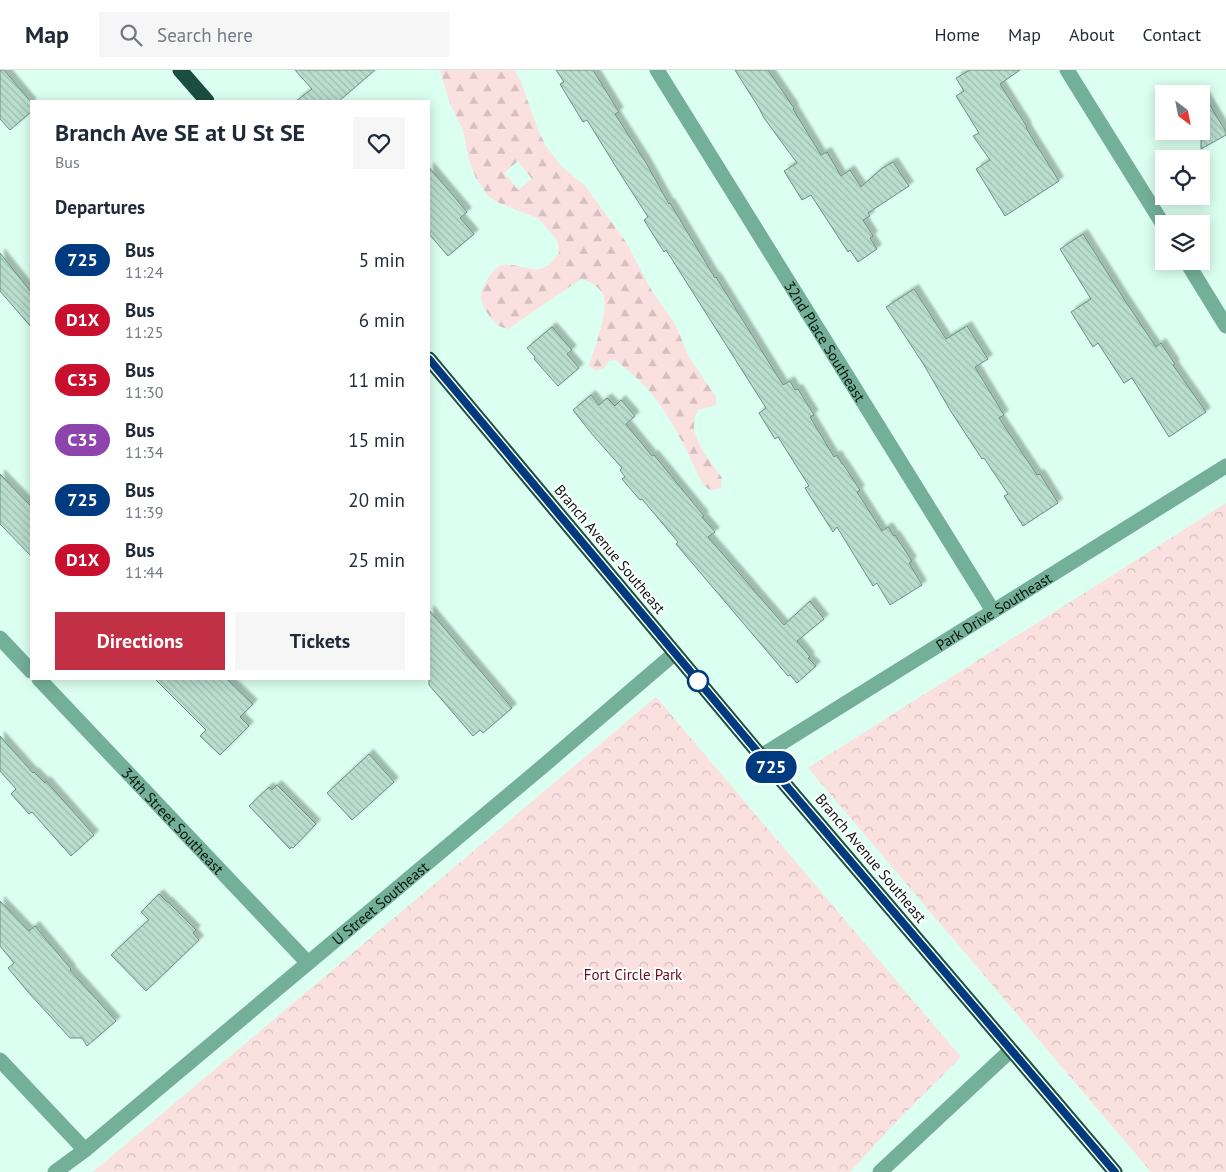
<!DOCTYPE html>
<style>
:root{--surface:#fff;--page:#f6f6f7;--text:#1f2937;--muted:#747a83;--line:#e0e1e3;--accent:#c13044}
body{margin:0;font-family:"PT Sans",sans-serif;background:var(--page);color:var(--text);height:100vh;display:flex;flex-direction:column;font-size:19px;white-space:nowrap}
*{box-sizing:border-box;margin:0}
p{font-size:16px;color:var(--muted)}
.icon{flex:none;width:28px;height:28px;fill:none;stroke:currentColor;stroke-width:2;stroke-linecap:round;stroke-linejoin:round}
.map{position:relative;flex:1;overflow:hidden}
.drawer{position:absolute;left:30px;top:30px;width:400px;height:580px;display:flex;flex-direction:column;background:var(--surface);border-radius:0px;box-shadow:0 2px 12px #0003}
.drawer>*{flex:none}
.badge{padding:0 10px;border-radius:16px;font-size:18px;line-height:32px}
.needle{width:32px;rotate:148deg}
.controls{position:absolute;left:1155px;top:15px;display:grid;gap:10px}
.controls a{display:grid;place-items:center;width:55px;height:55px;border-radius:0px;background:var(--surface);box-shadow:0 2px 12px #0003;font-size:25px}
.map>.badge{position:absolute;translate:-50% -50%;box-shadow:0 0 0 2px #fff}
h2{padding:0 25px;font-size:19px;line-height:45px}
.round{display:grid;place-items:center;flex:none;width:52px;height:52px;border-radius:0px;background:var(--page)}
.overview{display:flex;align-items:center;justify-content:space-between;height:85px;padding:0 25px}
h1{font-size:24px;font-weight:700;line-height:38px}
.button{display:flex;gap:10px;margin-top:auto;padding:10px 25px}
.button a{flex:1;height:58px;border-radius:0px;background:var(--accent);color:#fff;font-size:20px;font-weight:700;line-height:58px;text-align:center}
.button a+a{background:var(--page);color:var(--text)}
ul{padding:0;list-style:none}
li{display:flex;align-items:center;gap:15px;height:60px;padding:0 25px}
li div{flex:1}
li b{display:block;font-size:19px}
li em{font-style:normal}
li .badge{min-width:55px;font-weight:700;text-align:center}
header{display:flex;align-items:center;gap:30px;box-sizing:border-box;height:70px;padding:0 25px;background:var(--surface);border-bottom:1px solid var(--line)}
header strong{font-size:24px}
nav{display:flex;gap:28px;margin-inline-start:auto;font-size:18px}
.search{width:350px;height:45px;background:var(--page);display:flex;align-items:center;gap:12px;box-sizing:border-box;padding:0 18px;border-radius:0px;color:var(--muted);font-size:19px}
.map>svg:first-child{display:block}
.forest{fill:url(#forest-firs);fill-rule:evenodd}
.park{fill:url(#park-crowns)}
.building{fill:url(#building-back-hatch);stroke:#6e8f83;filter:url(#shadow)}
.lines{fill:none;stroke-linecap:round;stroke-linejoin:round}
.street{stroke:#74af99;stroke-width:15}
.highway{stroke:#1b4e3e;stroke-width:15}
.line-casing{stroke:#fff;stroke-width:11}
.line{stroke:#003b80;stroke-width:8}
.stop-dot{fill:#fff;stroke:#003b80;stroke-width:2.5}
.labels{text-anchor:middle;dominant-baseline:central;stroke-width:4;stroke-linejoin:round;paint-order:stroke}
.street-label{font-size:15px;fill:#081410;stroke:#fff}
.park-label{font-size:15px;fill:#670a1c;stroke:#fff}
</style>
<header>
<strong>Map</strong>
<div class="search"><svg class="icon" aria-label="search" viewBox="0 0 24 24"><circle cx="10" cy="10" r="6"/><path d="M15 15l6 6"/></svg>Search here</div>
<nav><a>Home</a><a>Map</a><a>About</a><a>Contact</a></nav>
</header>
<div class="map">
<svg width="1226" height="1102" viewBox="0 0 1226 1102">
<defs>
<pattern id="forest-firs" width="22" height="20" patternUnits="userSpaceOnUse" patternTransform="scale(1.25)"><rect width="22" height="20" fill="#fbe0e0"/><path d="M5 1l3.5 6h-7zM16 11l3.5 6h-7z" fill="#d6bfbf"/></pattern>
<pattern id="park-crowns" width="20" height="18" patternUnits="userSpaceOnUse" patternTransform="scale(1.25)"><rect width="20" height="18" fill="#fbe0e0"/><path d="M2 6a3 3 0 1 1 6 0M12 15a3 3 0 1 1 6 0" fill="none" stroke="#d6bfbf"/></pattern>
<pattern id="building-back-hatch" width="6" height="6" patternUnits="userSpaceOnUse" patternTransform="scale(1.25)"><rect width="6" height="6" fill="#baddcf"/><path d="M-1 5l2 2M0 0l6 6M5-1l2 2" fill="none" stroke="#9ebdb1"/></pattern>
<filter id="shadow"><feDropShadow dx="4.5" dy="-4.5" stdDeviation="1" flood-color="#0004"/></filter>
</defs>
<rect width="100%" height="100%" fill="#dbfff0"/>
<path class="forest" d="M 440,0 L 515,0 L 521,12 L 538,60 L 546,76 L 561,96 L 586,117 L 626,172 L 653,223 L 675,254 L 689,287 L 716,327 L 716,335 L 698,340 C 697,343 695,345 695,348 C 689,367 712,393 722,408 L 721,418 C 711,421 709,421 702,413 C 687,381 673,349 650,322 C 640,310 627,300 616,290 L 609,291 L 604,298 L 596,301 L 589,296 C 594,279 608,244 604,228 C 602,218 590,211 581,209 L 508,259 C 498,257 493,252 488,244 C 480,230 478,225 486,212 C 498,190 505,193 527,198 C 531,199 535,200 539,199 C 548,198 553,191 559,183 L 557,170 L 539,149 L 497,132 L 488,126 L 476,108 L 469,90 L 463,60 L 450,34 ZM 518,91 L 532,109 L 518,120 L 504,103 Z"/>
<path class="park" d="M 1226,433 L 1226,1102 L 1151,1102 L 808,698 Z
M 656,627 L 961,987 L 890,1058 L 850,1102 L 93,1102 Z"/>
<path class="building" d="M 0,0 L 4,0 L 31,32 L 31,42 L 10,60 L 0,49 Z
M 295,0 L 375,0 L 339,31 L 296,31 L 312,19 Z
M 556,0 L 593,0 L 619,42 L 615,44 L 645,91 L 669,134 L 670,133 L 715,208 L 716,207 L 783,315 L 790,311 L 795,320 L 798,319 L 814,345 L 810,347 L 834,387 L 837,385 L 842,394 L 843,394 L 860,420 L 857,422 L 882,461 L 888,457 L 894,466 L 895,465 L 912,491 L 909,493 L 922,515 L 890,535 L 877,513 L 873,516 L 837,457 L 833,462 L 805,418 L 809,416 L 778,367 L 775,369 L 759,343 L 766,338 L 666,180 L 664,182 L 644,150 L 648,147 L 614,94 L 613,92 L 587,50 L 583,52 L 560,14 L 564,12 Z
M 735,0 L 768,0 L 794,38 L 793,39 L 821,85 L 827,82 L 841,106 L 850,100 L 861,117 L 881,99 L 893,92 L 909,116 L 868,143 L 870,146 L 863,150 L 873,166 L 870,168 L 877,179 L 858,192 L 850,180 L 848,182 L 811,125 L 802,130 L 784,101 L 797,93 L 764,48 L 759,38 Z
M 970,0 L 1020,0 L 1000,14 L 1027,57 L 1026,58 L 1059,111 L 1005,146 L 976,99 L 990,90 L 973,66 L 979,63 L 956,26 L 964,21 L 956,8 Z
M 1201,20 L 1226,62 L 1226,65 L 1201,79 Z
M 429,97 L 467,142 L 460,148 L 474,164 L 448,186 L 429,164 Z
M 1083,164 L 1124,229 L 1156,277 L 1161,273 L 1175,294 L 1173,295 L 1206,342 L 1169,367 L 1132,308 L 1124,313 L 1098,273 L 1093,277 L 1071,242 L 1091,229 L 1060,179 Z
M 0,183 L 31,222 L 31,257 L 0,221 Z
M 914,219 L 946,269 L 967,256 L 988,289 L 975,297 L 1004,345 L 999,348 L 1037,405 L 1040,404 L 1058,433 L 1023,456 L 1004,426 L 1008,424 L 984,388 L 982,389 L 950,340 L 924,295 L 886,237 Z
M 552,257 L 572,280 L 567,284 L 579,298 L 558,316 L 534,289 L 535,287 L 527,278 Z
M 591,325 L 599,335 L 607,328 L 615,336 L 621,330 L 635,346 L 626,354 L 652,386 L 654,385 L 704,446 L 702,447 L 715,462 L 708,467 L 784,555 L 810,531 L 824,549 L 797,571 L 810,587 L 808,588 L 816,596 L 797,613 L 790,605 L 788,606 L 676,474 L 678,472 L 642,429 L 640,430 L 622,409 L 625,407 L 620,400 L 622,398 L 591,363 L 573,340 Z
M 0,404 L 31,436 L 31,486 L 0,454 Z
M 429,540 L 512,638 L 483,663 L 480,660 L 473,666 L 429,615 Z
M 155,609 L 227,609 L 253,634 L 240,647 L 249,656 L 220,685 L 200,666 L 206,660 Z
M 0,666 L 33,703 L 34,702 L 45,713 L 46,711 L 94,765 L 71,786 L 32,742 L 29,744 L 11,724 L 16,719 L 0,701 Z
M 369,684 L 394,712 L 352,750 L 327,723 Z
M 277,715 L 316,754 L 293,778 L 291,777 L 290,779 L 249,736 L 269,717 L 272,720 Z
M 159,824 L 167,832 L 168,832 L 196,860 L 193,863 L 199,870 L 146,921 L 111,885 L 144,854 L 149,850 L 141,842 Z
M 0,831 L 29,861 L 35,856 L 71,899 L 70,900 L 116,951 L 87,976 L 82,968 L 70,968 L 28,922 L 8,898 L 14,893 L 0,876 Z"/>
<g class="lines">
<g class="street">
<path id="s1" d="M 657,0 L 993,541"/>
<path d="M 1067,0 L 1164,156"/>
<path d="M 1186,191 L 1226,256"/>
<path d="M 0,568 L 31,601"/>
<path id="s2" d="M 39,609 L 308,893"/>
<path id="s3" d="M 761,686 L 1226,396"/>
<path d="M 0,990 L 85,1080"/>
<path id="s4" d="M 55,1102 L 85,1080 L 542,697 L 675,583"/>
<path d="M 880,1102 L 1011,980"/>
</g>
<path class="highway" d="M 180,0 L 207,31
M 429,289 L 761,686 L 1115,1102"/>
</g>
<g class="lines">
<g class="line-casing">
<path id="line" d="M 429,289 L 761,686 L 1115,1102"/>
</g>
<use href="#line" class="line"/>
</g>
<circle class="stop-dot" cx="698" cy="611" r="10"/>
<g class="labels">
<g class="street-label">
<text stroke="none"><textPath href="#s1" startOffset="319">32nd Place Southeast</textPath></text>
<text transform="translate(610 479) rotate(50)">Branch Avenue Southeast</text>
<text stroke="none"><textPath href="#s3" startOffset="274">Park Drive Southeast</textPath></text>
<text stroke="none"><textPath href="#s2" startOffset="195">34th Street Southeast</textPath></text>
<text transform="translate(871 788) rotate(50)">Branch Avenue Southeast</text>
<text stroke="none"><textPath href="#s4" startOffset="422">U Street Southeast</textPath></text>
</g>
<g class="park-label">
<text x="633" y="904">Fort Circle Park</text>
</g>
</g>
</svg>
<div class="controls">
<a><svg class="needle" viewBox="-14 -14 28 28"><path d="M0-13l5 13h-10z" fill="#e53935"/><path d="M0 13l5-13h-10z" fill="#747a83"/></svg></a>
<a><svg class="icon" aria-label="locate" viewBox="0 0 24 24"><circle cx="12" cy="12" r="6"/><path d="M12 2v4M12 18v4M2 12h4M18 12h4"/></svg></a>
<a><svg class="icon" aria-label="layers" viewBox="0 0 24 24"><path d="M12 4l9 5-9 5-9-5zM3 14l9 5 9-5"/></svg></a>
</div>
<b class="badge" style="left:771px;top:697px;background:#003b80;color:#fff">725</b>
<section class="drawer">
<div class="overview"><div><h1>Branch Ave SE at U St SE</h1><p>Bus</p></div><a class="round"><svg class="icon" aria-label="heart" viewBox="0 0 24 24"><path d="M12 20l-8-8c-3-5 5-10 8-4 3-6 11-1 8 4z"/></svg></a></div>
<h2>Departures</h2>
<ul>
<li><span class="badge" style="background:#003b80;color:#fff">725</span><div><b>Bus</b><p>11:24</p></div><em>5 min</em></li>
<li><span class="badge" style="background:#c8102e;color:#fff">D1X</span><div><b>Bus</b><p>11:25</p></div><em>6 min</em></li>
<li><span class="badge" style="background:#c8102e;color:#fff">C35</span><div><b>Bus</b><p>11:30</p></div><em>11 min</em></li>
<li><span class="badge" style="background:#8e44ad;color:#fff">C35</span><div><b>Bus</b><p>11:34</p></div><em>15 min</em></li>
<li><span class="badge" style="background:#003b80;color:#fff">725</span><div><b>Bus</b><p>11:39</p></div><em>20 min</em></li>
<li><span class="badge" style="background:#c8102e;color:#fff">D1X</span><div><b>Bus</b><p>11:44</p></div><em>25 min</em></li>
</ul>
<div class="button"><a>Directions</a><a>Tickets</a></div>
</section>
</div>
